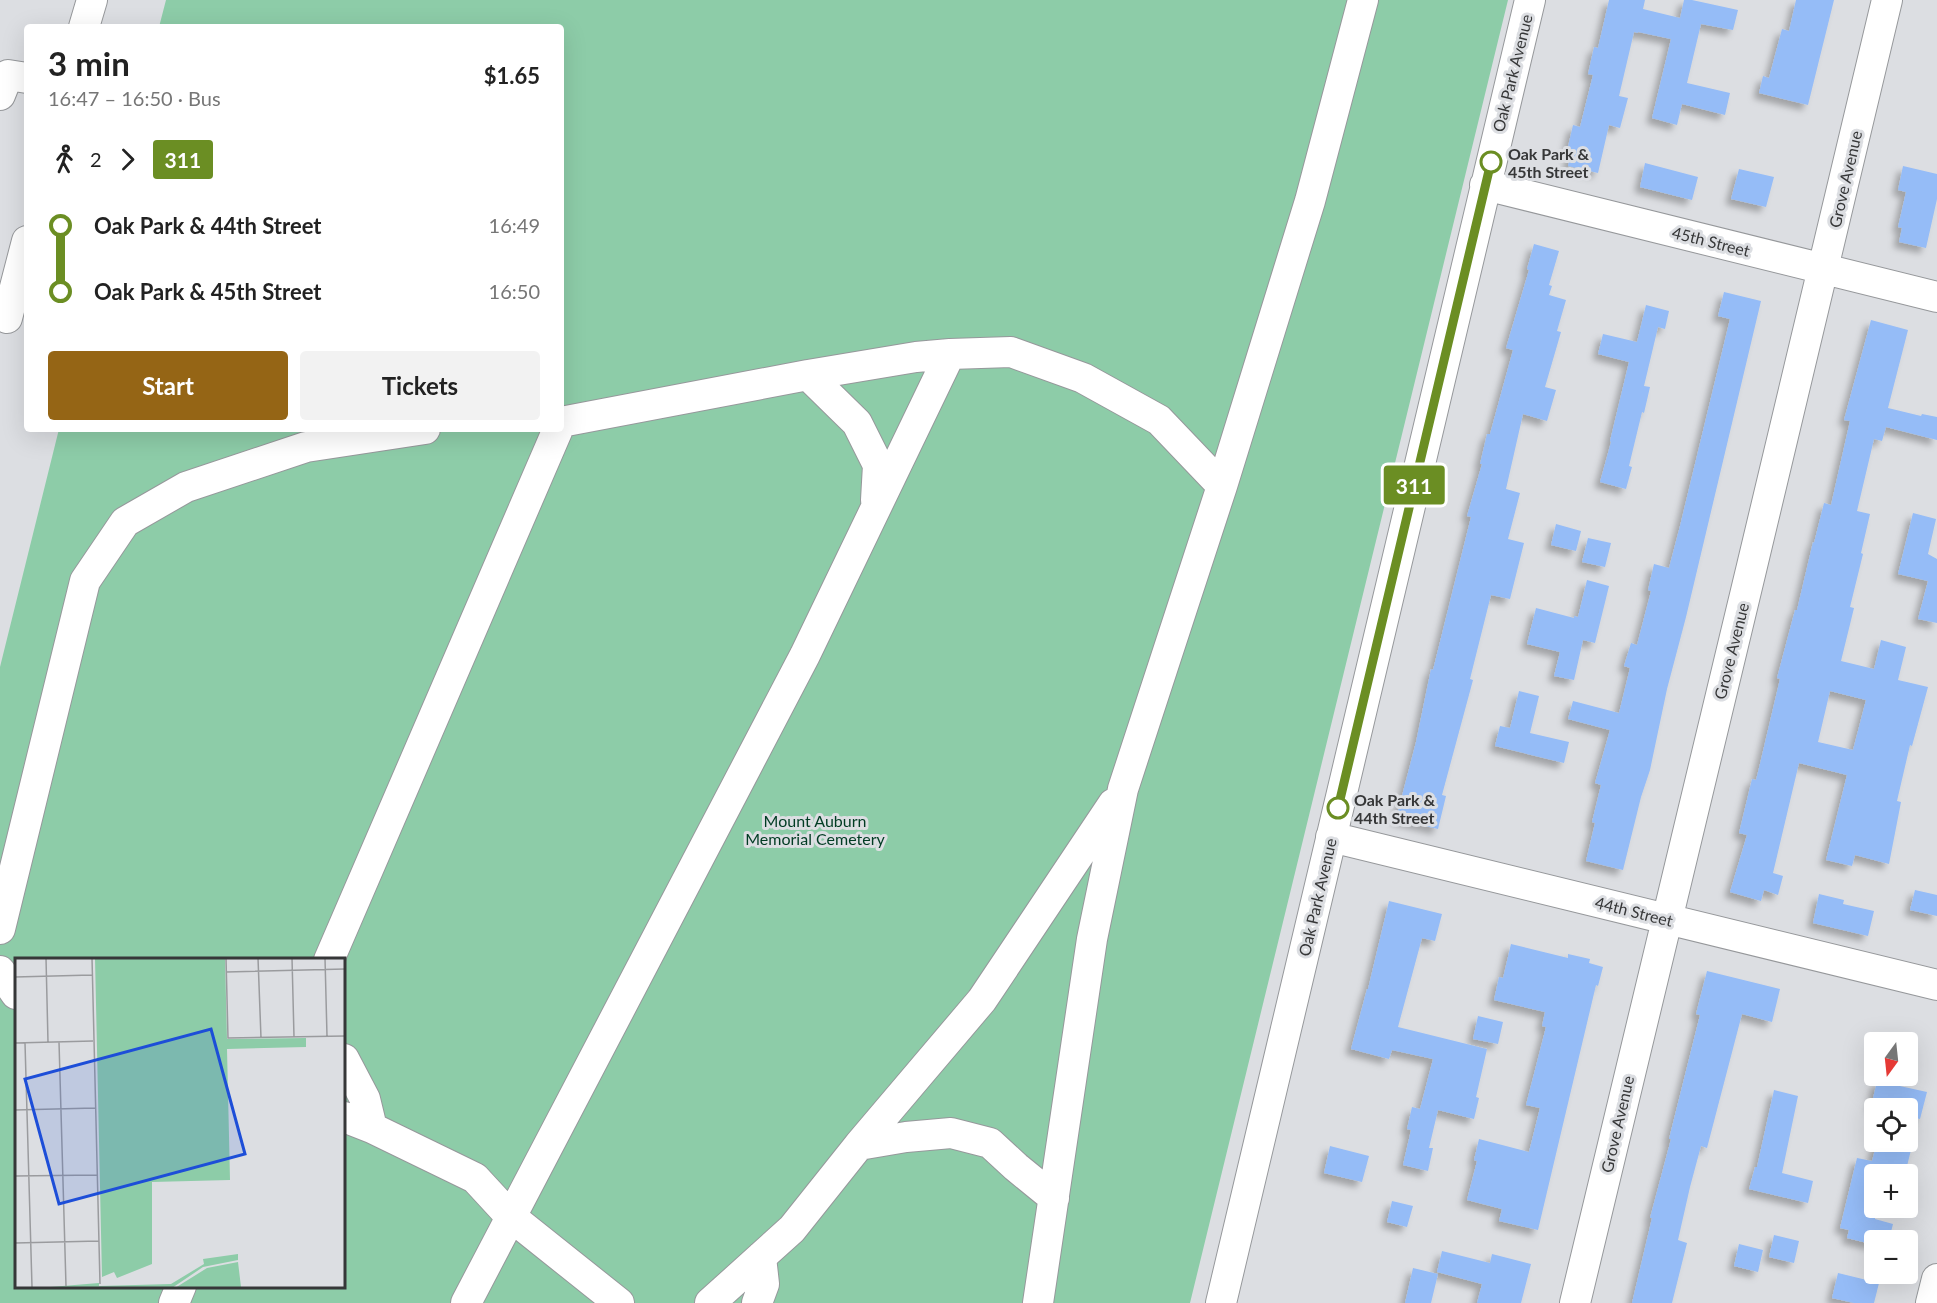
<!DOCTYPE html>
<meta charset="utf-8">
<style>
:root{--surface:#fff;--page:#f2f2f2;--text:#222;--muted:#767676;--accent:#956515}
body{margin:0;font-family:Lato,sans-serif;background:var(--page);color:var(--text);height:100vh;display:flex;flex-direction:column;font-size:22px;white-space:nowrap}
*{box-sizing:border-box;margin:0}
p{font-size:20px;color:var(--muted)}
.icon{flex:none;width:33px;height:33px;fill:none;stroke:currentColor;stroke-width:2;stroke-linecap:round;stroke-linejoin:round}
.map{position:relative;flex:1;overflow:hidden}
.sheet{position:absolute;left:24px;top:24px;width:540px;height:408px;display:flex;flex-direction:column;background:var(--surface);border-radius:6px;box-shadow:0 6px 24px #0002}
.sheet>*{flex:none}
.badge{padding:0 12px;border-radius:4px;font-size:21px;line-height:39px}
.needle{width:39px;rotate:195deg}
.fabs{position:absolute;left:1864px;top:1032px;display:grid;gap:12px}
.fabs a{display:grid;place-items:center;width:54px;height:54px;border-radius:6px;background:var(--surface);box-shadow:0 6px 24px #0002;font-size:30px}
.map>.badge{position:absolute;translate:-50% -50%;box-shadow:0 0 0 3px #fff}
.legs{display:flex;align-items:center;gap:9px;height:66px;padding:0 24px;font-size:20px}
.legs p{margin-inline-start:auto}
.headline{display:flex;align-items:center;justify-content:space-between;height:102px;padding:0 24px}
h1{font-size:33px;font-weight:700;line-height:45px}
.primary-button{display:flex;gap:12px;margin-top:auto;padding:12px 24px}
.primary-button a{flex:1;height:69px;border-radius:6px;background:var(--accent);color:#fff;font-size:24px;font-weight:700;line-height:69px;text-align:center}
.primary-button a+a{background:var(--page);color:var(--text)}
ul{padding:0 24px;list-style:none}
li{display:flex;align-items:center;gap:21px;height:66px;font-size:22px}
li i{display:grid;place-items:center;width:9px;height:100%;margin:0 8px;background:currentColor}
li i::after{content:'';width:15px;height:15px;margin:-8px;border:4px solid;border-radius:50%;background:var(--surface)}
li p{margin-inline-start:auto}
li:first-child i{background:linear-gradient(#0000 50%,currentColor 0)}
li:last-child i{background:linear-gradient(currentColor 50%,#0000 0)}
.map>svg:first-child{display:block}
.green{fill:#8dcca8;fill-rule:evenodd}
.building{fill:#95bcf7;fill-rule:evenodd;filter:url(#shadow)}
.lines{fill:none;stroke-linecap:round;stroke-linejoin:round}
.minor-casing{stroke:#96989b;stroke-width:32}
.minor{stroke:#fff;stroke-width:30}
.line-1-casing{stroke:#fff;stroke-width:14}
.line-1{stroke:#6b8e23;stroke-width:9}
.stop-1-dot{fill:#fff;stroke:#6b8e23;stroke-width:3}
.labels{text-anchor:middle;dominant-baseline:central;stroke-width:6;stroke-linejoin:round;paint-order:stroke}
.street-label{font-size:16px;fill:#363738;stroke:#dcdee2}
.stop-label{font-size:16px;font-weight:bold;fill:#363738;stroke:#dcdee2;text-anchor:start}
.park-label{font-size:16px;fill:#003c23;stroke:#dcdee2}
.inset-road{fill:none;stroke:#9a9b9e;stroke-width:1.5}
.view{fill:#1d4ed8;fill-opacity:0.15;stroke:#1d4ed8;stroke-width:3}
.inset-edge{fill:none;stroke:#363738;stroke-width:3}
</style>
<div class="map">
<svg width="1937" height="1303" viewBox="0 0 1937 1303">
<defs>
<filter id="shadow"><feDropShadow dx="-5.5" dy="5.5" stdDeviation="3" flood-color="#0004"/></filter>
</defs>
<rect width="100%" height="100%" fill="#dcdee2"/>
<path class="green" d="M 166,0 L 1508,0 L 1190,1303 L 0,1303 L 0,667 L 59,429 L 561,429 L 561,27 L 159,27 ZM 16,960 L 344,960 L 344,1286 L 16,1286 Z"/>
<path class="building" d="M 1609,0 L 1645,0 L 1643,9 L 1680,18 L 1684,0 L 1692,0 L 1738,10 L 1733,30 L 1701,24 L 1687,83 L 1730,93 L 1725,115 L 1682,104 L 1677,125 L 1652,118 L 1671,39 L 1638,32 L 1638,33 L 1634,32 L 1619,96 L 1628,98 L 1620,128 L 1609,125 L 1598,173 L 1568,166 L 1571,152 L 1567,151 L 1573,125 L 1580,127 L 1593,75 L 1588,74 L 1594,47 L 1598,48 Z
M 1796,0 L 1834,0 L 1808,105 L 1759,93 L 1763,76 L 1769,78 L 1782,29 L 1789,31 Z
M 1645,163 L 1698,177 L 1692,200 L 1640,187 Z
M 1903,166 L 1937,174 L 1937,199 L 1926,248 L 1899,242 L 1902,228 L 1898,227 L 1906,192 L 1898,190 Z
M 1739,169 L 1774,177 L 1766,207 L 1731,199 Z
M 1534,244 L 1559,251 L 1549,285 L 1552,286 L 1549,295 L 1566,300 L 1557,331 L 1561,332 L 1545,387 L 1556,390 L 1547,421 L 1523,414 L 1506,489 L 1520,493 L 1508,539 L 1524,543 L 1510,599 L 1491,595 L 1470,679 L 1473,680 L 1442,795 L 1446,796 L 1438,829 L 1396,819 L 1416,742 L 1431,669 L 1433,670 L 1471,517 L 1467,516 L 1482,464 L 1480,464 L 1487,434 L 1490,434 L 1513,350 L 1506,348 L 1529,270 L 1527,269 Z
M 1724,292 L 1761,301 L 1686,617 L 1667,689 L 1650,770 L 1641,797 L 1623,870 L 1586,861 L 1595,823 L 1592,822 L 1601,785 L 1595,783 L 1610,730 L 1568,719 L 1573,701 L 1619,713 L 1630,668 L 1624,666 L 1631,643 L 1637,645 L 1651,591 L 1648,590 L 1654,564 L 1669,568 L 1680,526 L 1730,319 L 1718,316 Z
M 1646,305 L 1669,311 L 1665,329 L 1658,327 L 1644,386 L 1650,387 L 1644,413 L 1642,412 L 1629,466 L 1632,467 L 1626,489 L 1600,482 L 1611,442 L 1610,441 L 1629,362 L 1598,354 L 1603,334 L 1637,342 Z
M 1871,320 L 1908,330 L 1888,408 L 1921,416 L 1922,414 L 1937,417 L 1937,440 L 1886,427 L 1882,441 L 1874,439 L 1857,511 L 1870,514 L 1861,553 L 1863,554 L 1850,607 L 1854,608 L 1841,661 L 1874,669 L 1881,640 L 1906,647 L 1898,680 L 1928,687 L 1912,746 L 1910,745 L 1897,801 L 1901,802 L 1889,864 L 1855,855 L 1852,866 L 1826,860 L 1847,775 L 1799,763 L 1773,873 L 1783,876 L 1778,895 L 1764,890 L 1761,901 L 1730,892 L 1747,835 L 1739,833 L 1752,779 L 1756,780 L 1759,768 L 1780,679 L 1777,678 L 1795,610 L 1797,610 L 1813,542 L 1814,543 L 1824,503 L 1831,505 L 1850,421 L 1844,420 ZM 1830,691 L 1866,700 L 1853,750 L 1818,742 Z
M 1913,513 L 1936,519 L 1928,554 L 1937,559 L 1937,623 L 1918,619 L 1928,581 L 1898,574 Z
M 1556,524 L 1581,531 L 1576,551 L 1551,545 Z
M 1588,538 L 1611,543 L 1605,567 L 1582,562 Z
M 1587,580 L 1609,586 L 1595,643 L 1583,640 L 1574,680 L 1554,676 L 1560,652 L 1527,644 L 1536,608 L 1574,618 L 1574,616 L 1578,617 Z
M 1519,691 L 1539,696 L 1530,733 L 1569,742 L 1564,763 L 1495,746 L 1500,726 L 1510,728 Z
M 1915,890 L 1937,895 L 1937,916 L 1910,910 Z
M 1819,894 L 1844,900 L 1843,904 L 1874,911 L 1868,936 L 1813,923 Z
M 1389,901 L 1442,914 L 1435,941 L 1422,938 L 1398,1027 L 1487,1049 L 1476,1097 L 1479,1098 L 1474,1119 L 1438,1110 L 1429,1148 L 1433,1148 L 1428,1171 L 1403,1165 L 1411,1130 L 1407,1129 L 1412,1107 L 1420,1109 L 1433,1059 L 1392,1050 L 1389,1059 L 1351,1049 L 1367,989 L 1368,989 Z
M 1511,944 L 1568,958 L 1568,954 L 1590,959 L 1589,963 L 1603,967 L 1598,986 L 1596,985 L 1538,1230 L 1499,1221 L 1502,1209 L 1467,1200 L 1477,1161 L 1474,1160 L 1479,1139 L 1529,1152 L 1540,1108 L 1526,1105 L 1546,1027 L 1542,1026 L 1545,1012 L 1494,1000 L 1499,977 L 1503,978 Z
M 1707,971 L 1780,989 L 1772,1022 L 1742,1014 L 1707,1148 L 1701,1146 L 1690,1187 L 1678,1240 L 1687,1243 L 1672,1303 L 1632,1303 L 1652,1218 L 1650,1218 L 1671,1139 L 1669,1139 L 1700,1015 L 1696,1014 Z
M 1478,1016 L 1503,1022 L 1498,1044 L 1473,1039 Z
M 1877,1081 L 1927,1092 L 1920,1119 L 1908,1116 L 1908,1108 L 1871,1107 Z
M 1774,1090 L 1798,1096 L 1782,1173 L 1813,1181 L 1808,1203 L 1749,1189 L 1755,1167 L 1757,1167 Z
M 1877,1142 L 1913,1142 L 1905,1174 L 1875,1174 L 1875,1219 L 1893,1224 L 1889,1240 L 1875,1240 L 1875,1245 L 1847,1238 L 1849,1230 L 1840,1228 L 1857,1158 L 1872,1161 Z
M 1330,1146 L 1369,1156 L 1362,1182 L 1324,1173 Z
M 1392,1201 L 1413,1206 L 1407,1227 L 1387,1222 Z
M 1774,1235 L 1799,1241 L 1794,1263 L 1769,1257 Z
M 1739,1244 L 1763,1250 L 1758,1272 L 1734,1266 Z
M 1442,1251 L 1490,1263 L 1492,1254 L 1531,1264 L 1521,1303 L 1477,1303 L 1482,1284 L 1437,1272 Z
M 1413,1268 L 1438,1274 L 1431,1303 L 1405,1303 Z
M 1838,1273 L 1879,1283 L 1874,1303 L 1854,1303 L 1832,1298 Z"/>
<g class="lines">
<g class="minor-casing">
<path id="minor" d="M 84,27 L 92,0
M 0,95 L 8,75 L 27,78
M 1485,185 L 1937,297
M 7,318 L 27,241
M 808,375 L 857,423 L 878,465 L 876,500
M 561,422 L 808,375 L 916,357 L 950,354 L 1011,352 L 1083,378 L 1159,420 L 1222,486
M 1331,837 L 1937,985
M 0,929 L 85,581 L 125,522 L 186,487 L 306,447 L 425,429
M 329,960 L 558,429
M 0,971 L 16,994
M 344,1059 L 365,1099 L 372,1128
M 344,1117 L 372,1128 L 475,1178 L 510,1216 L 619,1303
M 859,1145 L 906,1137 L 951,1133 L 990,1143 L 1016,1167 L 1054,1198
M 174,1303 L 181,1286
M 466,1303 L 805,655 L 950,354
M 710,1303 L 792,1229 L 859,1145 L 982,1000 L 1113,804
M 757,1303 L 764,1284 L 761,1257
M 1038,1303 L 1092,939 L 1123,789 L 1222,486 L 1310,201 L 1363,0
M 1221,1303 L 1530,0
M 1575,1303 C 1678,868 1785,435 1887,0
M 1931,1303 L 1937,1279"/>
</g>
<use href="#minor" class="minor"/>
</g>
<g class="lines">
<g class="line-1-casing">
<path id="line-1" d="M 1338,808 L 1491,162"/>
</g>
<use href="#line-1" class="line-1"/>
</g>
<g class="stop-1-dot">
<circle cx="1491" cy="162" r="10"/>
<circle cx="1338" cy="808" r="10"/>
</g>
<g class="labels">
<g class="street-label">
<text transform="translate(1512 73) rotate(-76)">Oak Park Avenue</text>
<text transform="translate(1845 179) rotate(-77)">Grove Avenue</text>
<text transform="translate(1711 241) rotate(14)">45th Street</text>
<text transform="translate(1731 651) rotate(-76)">Grove Avenue</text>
<text transform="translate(1317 897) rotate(-77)">Oak Park Avenue</text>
<text transform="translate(1634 911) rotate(14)">44th Street</text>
<text transform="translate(1617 1124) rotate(-77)">Grove Avenue</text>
</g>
<g class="stop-label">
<text x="1508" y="153">Oak Park &amp;<tspan x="1508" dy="18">45th Street</tspan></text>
<text x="1354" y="799">Oak Park &amp;<tspan x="1354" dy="18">44th Street</tspan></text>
</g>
<g class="park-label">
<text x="815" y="820">Mount Auburn<tspan x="815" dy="18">Memorial Cemetery</tspan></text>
</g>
</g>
<g transform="translate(15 958)">
<rect width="330" height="330" fill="#dcdee2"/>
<path d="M 80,0 L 210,0 L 212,81 L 291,80 L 291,89 L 212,91 L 215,222 L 137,224 L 137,306 L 102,320 L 99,314 L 87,319 ZM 223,296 L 223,302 L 188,309 L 157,330 L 23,330 L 84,325 L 84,328 L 156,326 L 189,306 L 188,301 ZM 223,304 L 226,329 L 160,330 L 192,310 Z" fill="#8dcca8"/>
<path class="inset-road" d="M 31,0 L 33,84M 77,0 L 85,326M 211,0 L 213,80 L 330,78M 243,0 L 246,80M 277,0 L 279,79M 310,0 L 312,78M 211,14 L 330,11M 0,19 L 77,17M 44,84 L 51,328M 0,85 L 78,83M 10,85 L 17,329M 0,152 L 80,150M 0,218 L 82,217M 0,285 L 84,283"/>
<path class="view" d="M 196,71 L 230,196 L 44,246 L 10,121 Z"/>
<rect width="330" height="330" class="inset-edge"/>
</g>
</svg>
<div class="fabs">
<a><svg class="needle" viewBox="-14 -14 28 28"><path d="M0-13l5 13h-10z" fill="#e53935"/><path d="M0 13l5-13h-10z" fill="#767676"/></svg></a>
<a><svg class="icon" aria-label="locate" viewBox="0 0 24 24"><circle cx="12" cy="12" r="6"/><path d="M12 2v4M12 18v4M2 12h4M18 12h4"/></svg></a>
<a>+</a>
<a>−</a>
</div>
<b class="badge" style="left:1414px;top:485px;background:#6b8e23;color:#fff">311</b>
<section class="sheet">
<div class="headline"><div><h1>3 min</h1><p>16:47 – 16:50 · Bus</p></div><b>$1.65</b></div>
<div class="legs"><svg class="icon" aria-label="walk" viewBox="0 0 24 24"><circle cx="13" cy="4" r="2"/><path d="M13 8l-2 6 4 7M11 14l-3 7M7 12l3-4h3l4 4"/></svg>2<svg class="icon" aria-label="forward" viewBox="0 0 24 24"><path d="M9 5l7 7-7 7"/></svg><b class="badge" style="background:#6b8e23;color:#fff">311</b></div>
<ul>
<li><i style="color:#6b8e23"></i><b>Oak Park &amp; 44th Street</b><p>16:49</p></li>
<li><i style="color:#6b8e23"></i><b>Oak Park &amp; 45th Street</b><p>16:50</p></li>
</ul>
<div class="primary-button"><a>Start</a><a>Tickets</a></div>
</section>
</div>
